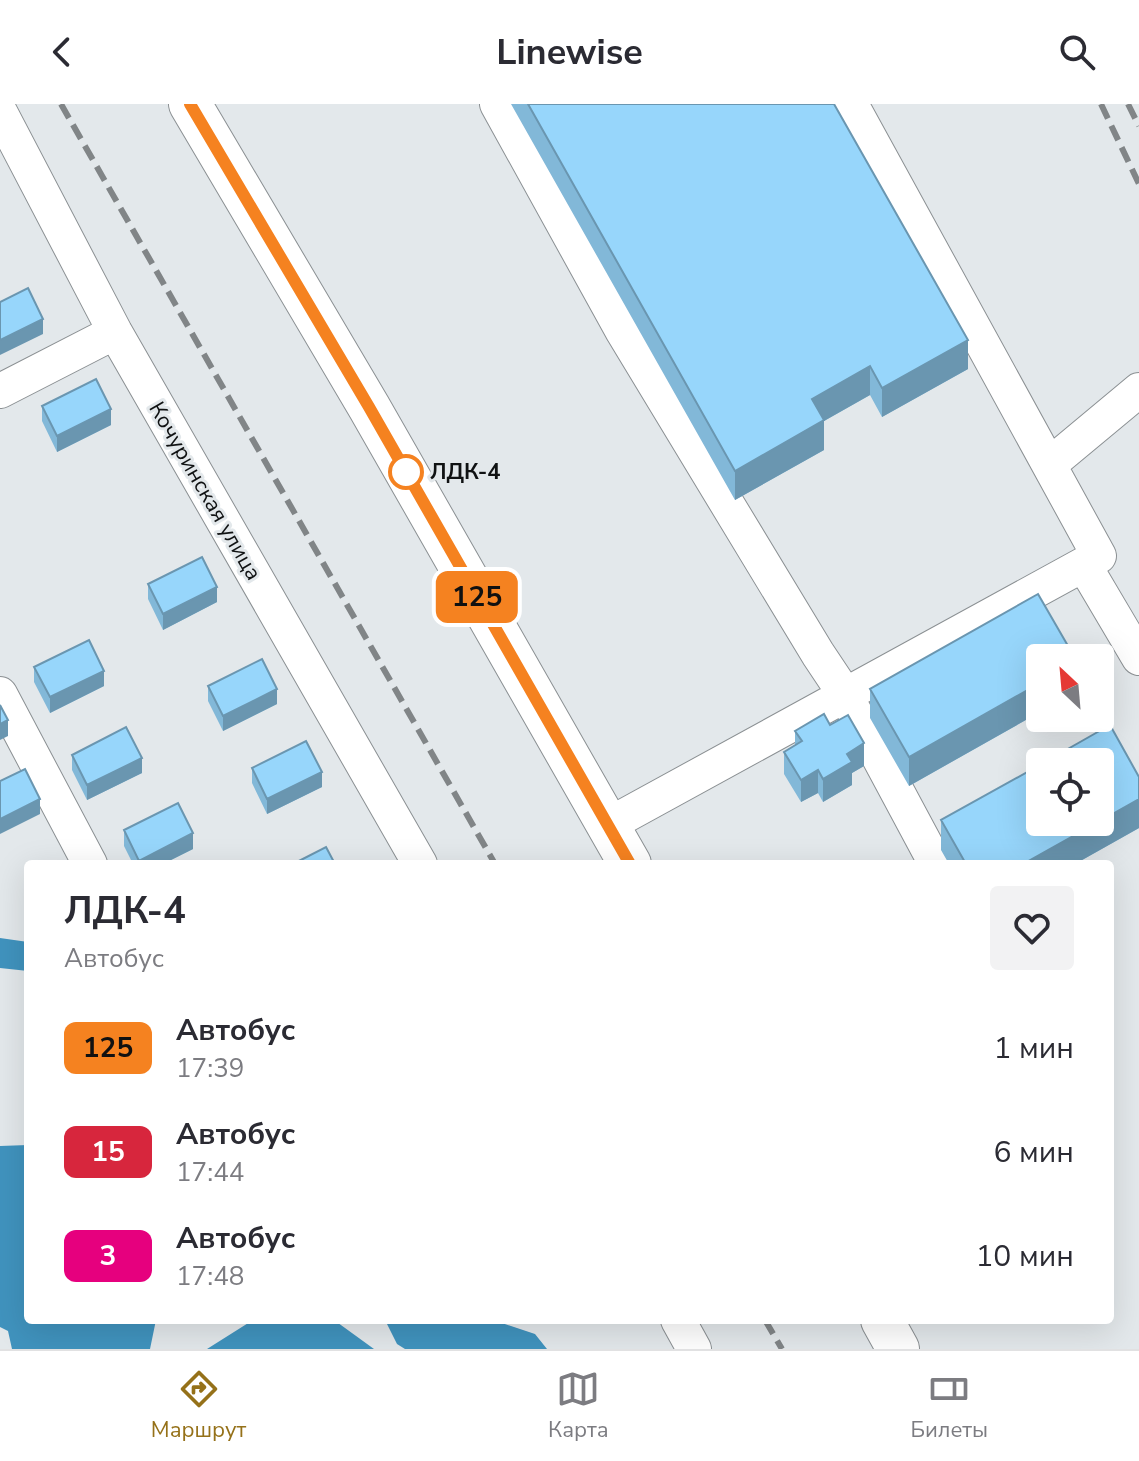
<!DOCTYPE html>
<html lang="ru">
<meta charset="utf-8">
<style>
:root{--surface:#fff;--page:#f2f2f3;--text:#2b2b33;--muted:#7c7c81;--line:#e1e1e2;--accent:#957119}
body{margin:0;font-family:"Nunito Sans",sans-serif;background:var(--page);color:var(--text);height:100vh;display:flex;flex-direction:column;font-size:30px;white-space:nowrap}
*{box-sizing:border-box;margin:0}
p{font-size:26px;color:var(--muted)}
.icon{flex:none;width:44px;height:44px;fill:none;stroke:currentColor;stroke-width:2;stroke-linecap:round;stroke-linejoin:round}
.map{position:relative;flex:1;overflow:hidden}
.panel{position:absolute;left:24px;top:756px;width:1090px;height:464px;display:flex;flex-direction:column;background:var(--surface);border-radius:8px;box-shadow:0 8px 32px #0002}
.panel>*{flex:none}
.badge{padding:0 16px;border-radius:12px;font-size:28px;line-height:52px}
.needle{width:52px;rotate:334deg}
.tools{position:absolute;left:1026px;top:540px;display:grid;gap:16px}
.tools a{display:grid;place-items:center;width:88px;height:88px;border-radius:8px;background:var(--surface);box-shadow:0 8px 32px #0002;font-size:40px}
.map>.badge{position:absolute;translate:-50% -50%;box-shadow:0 0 0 4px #fff}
.round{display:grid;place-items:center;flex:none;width:84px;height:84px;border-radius:8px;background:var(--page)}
.summary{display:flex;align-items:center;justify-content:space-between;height:136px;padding:0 40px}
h1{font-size:38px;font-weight:700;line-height:60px}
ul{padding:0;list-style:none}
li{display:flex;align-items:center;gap:24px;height:104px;padding:0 40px}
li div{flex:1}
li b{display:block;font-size:30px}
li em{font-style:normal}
li .badge{min-width:88px;font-weight:700;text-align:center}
header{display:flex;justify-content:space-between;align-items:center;height:104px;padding:0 40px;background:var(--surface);font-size:36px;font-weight:700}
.dock{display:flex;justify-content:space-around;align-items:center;height:112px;border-top:2px solid var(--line);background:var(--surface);font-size:22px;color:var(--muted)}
.dock a{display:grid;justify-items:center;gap:4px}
.dock .active{color:var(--accent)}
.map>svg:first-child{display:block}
.water{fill:#4093be}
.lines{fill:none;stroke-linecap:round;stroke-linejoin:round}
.minor-casing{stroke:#8b9093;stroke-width:36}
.major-casing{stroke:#8b9093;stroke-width:44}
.minor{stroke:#fff;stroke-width:34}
.major{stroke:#fff;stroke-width:42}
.rail{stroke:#818587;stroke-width:6;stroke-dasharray:16 8;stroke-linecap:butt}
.wall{fill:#82b8d8}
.shaded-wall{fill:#6a96b0}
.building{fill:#97d6fb;stroke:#6a96b0;stroke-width:2}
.line-casing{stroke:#fff;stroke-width:18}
.line{stroke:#f58220;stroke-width:12}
.stop-dot{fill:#fff;stroke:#f58220;stroke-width:4}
.labels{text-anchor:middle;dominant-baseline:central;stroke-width:6;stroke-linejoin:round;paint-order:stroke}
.stop-label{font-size:22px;font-weight:bold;fill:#101213;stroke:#e3e8eb;text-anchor:start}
.street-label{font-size:22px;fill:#101213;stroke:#e3e8eb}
</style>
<header><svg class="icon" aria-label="back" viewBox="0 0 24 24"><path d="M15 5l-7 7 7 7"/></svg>Linewise<svg class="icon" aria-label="search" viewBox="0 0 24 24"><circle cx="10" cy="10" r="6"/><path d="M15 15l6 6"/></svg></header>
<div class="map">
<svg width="1139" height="1245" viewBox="0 0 1139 1245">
<rect width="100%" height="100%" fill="#e3e8eb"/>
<path class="water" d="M 0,834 L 28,838 L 28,867 L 0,864 Z
M 28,1041 L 28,1216 L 156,1216 L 150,1245 L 12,1245 L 8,1227 L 0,1223 L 0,1042 Z
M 253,1216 L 334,1216 L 374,1245 L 207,1245 Z
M 385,1216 L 493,1216 L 535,1230 L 547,1245 L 405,1245 L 397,1240 Z"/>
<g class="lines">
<g class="minor-casing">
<path id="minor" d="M 497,0 L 623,228 L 818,550 L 846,592 L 936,760
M 0,8 L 115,228 L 420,760
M 0,287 L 115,228
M 1049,361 L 1139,286
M 1084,461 L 1139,554
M 0,590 L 90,760
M 608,721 L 1099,452 L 851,0
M 678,1216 L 694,1245"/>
</g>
<g class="major-casing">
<path id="major" d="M 190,0 L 369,303 L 630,760
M 882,1216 L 898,1245"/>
</g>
<use href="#minor" class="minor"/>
<use href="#major" class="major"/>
<path class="rail" d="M 61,0 L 495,760
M 1101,0 L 1139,80
M 1128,0 L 1139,22
M 765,1216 L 782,1245"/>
</g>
<path class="wall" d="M 511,0 L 834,0 L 968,265 L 882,313 L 870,291 L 824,317 L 824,346 L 735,396 Z
M 42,302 L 111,321 L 57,348 L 42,317 Z
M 148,480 L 217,498 L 163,526 L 148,495 Z
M 1040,554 L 1040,608 L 909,682 L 870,614 L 870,585 Z
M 34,563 L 104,582 L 50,609 L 34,578 Z
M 208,582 L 277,600 L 223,627 L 208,597 Z
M 830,621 L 864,662 L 852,669 L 852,681 L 823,698 L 818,689 L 801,698 L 784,670 L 784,648 L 795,641 L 795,627 Z
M 72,651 L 142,669 L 87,696 L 72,666 Z
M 252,664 L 322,683 L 267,710 L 252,679 Z
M 1139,673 L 1139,724 L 1075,760 L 949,760 L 941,746 L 941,716 Z
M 124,726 L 193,745 L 163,760 L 133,760 L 124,742 Z"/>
<path class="shaded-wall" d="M 43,215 L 43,230 L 0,251 L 0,236 Z
M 968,236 L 968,265 L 882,313 L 882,284 Z
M 870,262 L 870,291 L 824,317 L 824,346 L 735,396 L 735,367 L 812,295 Z
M 111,305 L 111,321 L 57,348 L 57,332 Z
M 217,483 L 217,498 L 163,526 L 163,510 Z
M 104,567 L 104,582 L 50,609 L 50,593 Z
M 1040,579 L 1040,608 L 909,682 L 909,653 Z
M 277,585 L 277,600 L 223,627 L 223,612 Z
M 8,616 L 8,632 L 0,636 L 0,620 Z
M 864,639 L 864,662 L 852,669 L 852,681 L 823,698 L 823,675 L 847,650 Z
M 142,654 L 142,669 L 87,696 L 87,681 Z
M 818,666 L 818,689 L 801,698 L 801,676 Z
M 322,668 L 322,683 L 267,710 L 267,695 Z
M 40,695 L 40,710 L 0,730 L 0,715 Z
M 1139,695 L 1139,724 L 1075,760 L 1023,760 L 1098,718 L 1100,718 L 1100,717 Z
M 193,729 L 193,745 L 163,760 L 139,760 L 139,757 Z"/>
<path class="building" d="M 528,0 L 834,0 L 968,236 L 882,284 L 870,262 L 812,295 L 824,316 L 735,367 Z
M 28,184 L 43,215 L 0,236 L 0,198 Z
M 96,275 L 111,305 L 57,332 L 42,302 Z
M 202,453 L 217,483 L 163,510 L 148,480 Z
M 1038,490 L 1075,554 L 1040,554 L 1040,579 L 909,653 L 870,585 Z
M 89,536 L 104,567 L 50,593 L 34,563 Z
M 262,555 L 277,585 L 223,612 L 208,582 Z
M 0,601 L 8,616 L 0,620 Z
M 824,610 L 830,621 L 848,611 L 864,639 L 847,650 L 852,658 L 823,675 L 818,666 L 801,676 L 784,648 L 802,637 L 795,627 Z
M 1110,621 L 1139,673 L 1139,695 L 1100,717 L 1100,658 L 1045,658 Z
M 126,623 L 142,654 L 87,681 L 72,651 Z
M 306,637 L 322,668 L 267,695 L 252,664 Z
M 1040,661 L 1040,718 L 1098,718 L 1023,760 L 966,760 L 941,716 Z
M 25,665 L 40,695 L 0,715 L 0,677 Z
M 178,699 L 193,729 L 139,757 L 124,726 Z
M 326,743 L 335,760 L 293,760 Z"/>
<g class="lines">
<g class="line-casing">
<path id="line" d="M 190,0 L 369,303 L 630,760"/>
</g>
<use href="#line" class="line"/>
</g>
<circle class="stop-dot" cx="406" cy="368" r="16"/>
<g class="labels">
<g class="stop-label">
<text x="430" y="368">ЛДК-4</text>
</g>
<g class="street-label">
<text transform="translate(205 387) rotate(60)">Кочуринская улица</text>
</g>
</g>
</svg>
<div class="tools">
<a><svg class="needle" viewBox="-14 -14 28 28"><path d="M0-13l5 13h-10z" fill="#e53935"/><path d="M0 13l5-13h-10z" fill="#7c7c81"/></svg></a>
<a><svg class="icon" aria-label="locate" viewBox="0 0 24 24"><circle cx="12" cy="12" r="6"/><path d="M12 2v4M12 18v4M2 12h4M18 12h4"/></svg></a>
</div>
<b class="badge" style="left:477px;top:493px;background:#f58220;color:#111">125</b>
<section class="panel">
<div class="summary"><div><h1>ЛДК-4</h1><p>Автобус</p></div><a class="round"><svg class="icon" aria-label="heart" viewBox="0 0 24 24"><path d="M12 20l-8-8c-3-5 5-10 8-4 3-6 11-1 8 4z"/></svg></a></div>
<ul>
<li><span class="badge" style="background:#f58220;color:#111">125</span><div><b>Автобус</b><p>17:39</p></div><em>1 мин</em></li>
<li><span class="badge" style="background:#d7263d;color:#fff">15</span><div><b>Автобус</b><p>17:44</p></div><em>6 мин</em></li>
<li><span class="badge" style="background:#e6007e;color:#fff">3</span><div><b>Автобус</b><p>17:48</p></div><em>10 мин</em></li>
</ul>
</section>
</div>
<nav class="dock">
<a class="active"><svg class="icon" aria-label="directions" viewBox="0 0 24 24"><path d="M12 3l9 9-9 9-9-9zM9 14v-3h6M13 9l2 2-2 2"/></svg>Маршрут</a>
<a><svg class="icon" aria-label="map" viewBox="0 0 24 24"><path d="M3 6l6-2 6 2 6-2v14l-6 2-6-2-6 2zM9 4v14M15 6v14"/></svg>Карта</a>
<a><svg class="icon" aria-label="tickets" viewBox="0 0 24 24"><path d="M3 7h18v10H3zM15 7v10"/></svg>Билеты</a>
</nav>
